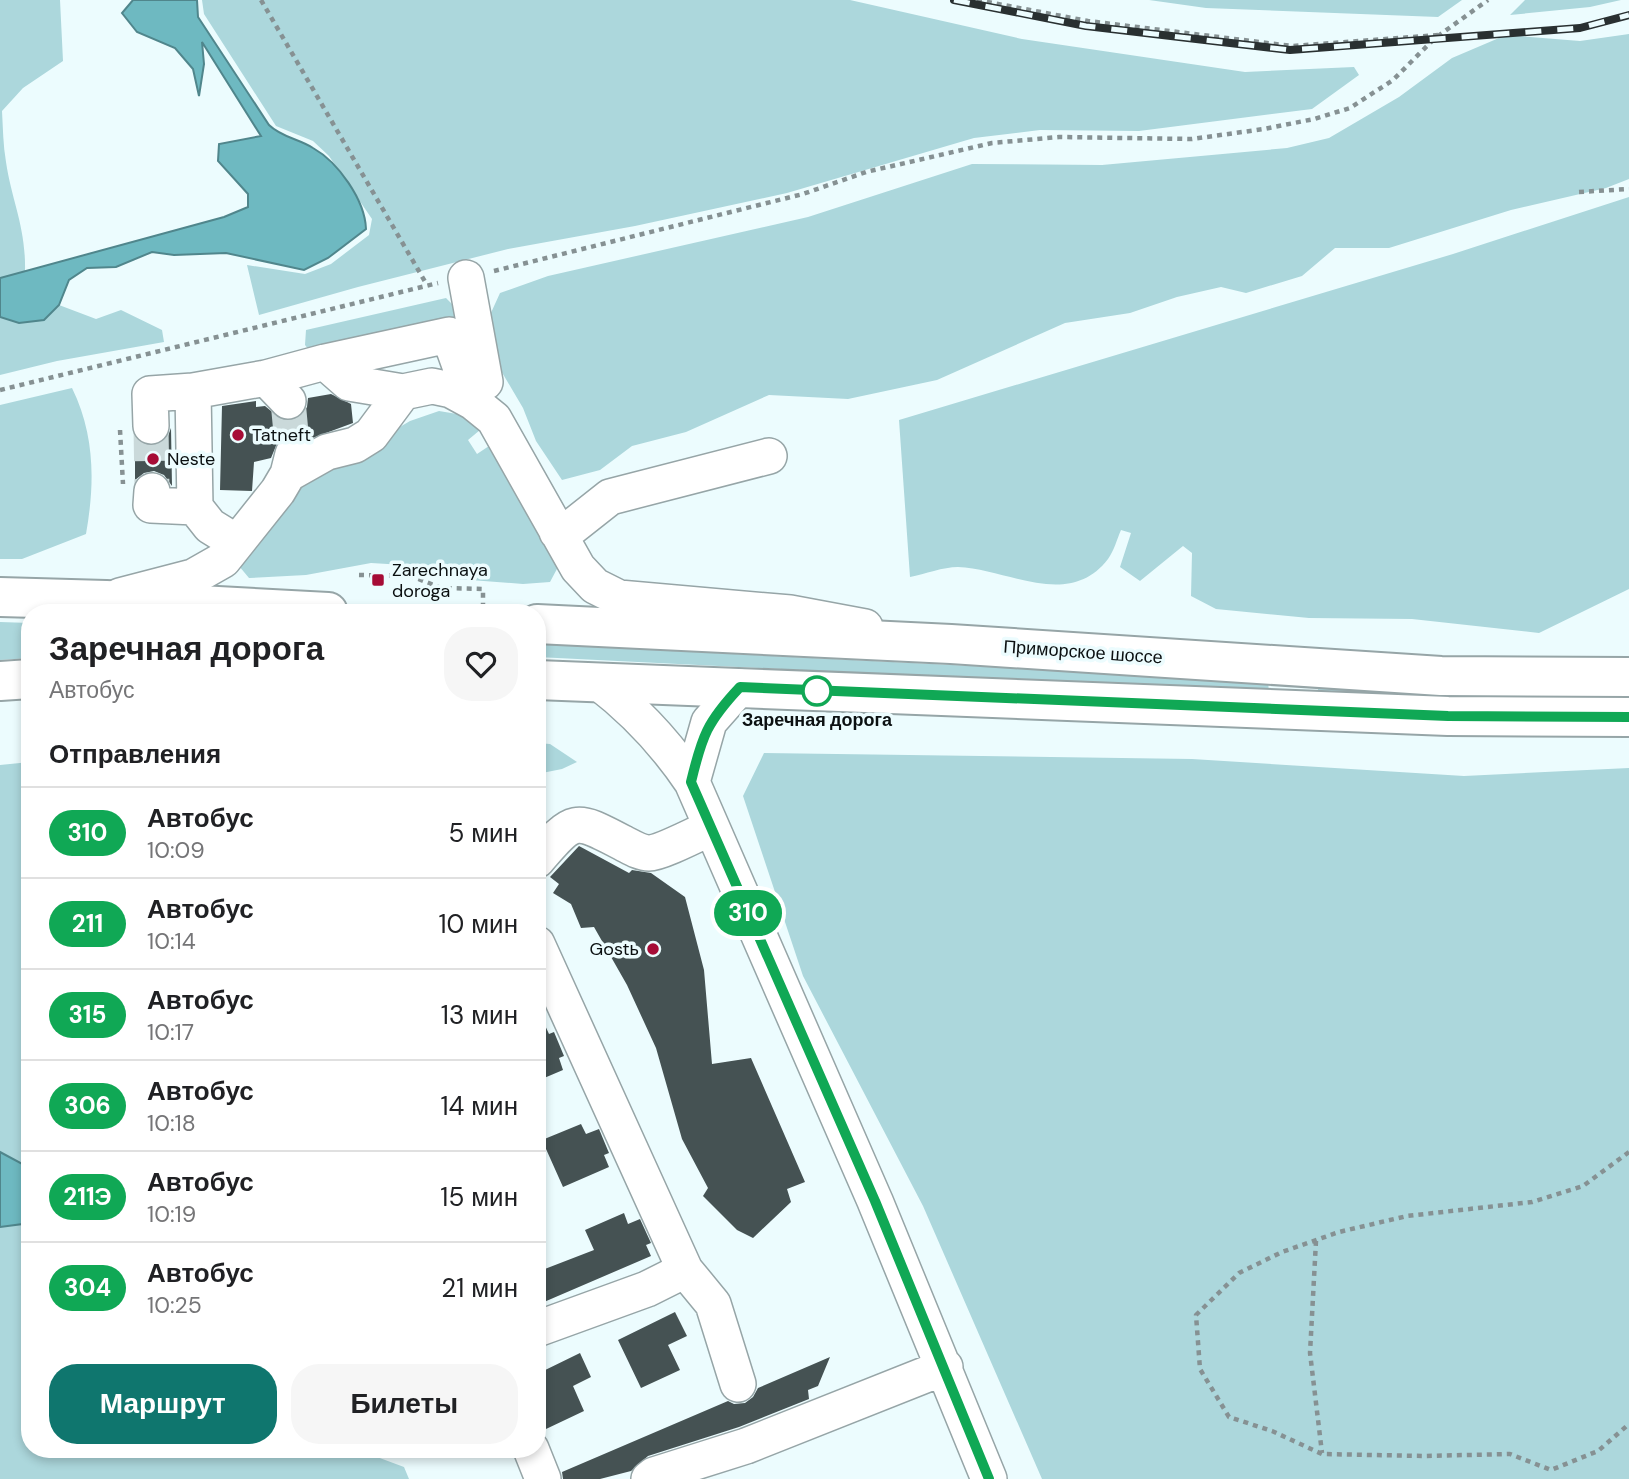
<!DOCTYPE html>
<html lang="ru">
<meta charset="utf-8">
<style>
:root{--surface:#fff;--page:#f6f6f6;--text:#202124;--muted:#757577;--line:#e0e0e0;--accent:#0f766e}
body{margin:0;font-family:"DM Sans",sans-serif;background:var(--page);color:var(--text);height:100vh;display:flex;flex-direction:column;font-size:26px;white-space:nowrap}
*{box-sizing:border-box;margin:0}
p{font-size:23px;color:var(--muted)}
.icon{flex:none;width:38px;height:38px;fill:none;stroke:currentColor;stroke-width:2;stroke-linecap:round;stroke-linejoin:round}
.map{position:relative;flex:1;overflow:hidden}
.side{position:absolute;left:21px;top:604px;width:525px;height:854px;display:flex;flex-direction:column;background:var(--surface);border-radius:28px;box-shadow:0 4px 10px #0003}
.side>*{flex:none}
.badge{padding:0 14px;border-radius:23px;font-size:24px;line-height:46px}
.map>.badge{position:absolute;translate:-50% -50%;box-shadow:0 0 0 4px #fff}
h2{padding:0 28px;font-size:26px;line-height:63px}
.round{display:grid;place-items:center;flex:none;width:74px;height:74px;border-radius:28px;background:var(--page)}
.overview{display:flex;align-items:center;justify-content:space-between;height:119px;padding:0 28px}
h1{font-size:33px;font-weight:600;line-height:52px}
.primary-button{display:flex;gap:14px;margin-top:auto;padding:14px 28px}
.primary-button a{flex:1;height:80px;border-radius:28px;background:var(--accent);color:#fff;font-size:28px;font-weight:600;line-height:80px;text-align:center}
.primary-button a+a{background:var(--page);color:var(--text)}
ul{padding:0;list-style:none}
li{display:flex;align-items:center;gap:21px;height:91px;padding:0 28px;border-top:2px solid var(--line)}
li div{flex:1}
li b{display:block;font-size:26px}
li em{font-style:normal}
li .badge{min-width:77px;font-weight:700;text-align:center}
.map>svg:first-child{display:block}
.green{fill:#acd7dc}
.water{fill:#6eb9c1;stroke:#50868c;stroke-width:2}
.building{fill:#455253}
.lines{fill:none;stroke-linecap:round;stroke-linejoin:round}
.minor-tunnel{stroke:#cad9da;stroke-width:35;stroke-dasharray:35 18;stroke-linecap:butt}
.minor-casing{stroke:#96a5a7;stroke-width:38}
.highway-casing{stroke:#96a5a7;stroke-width:42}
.path{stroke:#869193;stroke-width:4.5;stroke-dasharray:5 5;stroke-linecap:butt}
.minor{stroke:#fff;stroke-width:35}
.highway{stroke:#fff;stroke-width:38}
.rail-casing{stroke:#293031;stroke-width:8}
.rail{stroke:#ecfcfe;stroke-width:5;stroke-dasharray:16;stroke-linecap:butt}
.line-casing{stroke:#fff;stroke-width:16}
.line{stroke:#10a855;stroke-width:10}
.poi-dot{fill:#a60c36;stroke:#ecfcfe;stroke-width:2.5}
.stop-dot{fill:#fff;stroke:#10a855;stroke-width:3.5}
.labels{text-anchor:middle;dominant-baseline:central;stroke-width:7;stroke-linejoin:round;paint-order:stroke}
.poi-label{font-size:18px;fill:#0b1011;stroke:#ecfcfe;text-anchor:start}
.street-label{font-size:18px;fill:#0b1011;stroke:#ecfcfe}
.stop-label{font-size:18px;font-weight:bold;fill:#0b1011;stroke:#ecfcfe}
</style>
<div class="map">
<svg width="1629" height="1479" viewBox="0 0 1629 1479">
<rect width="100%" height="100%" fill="#ecfcfe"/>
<path class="green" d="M 0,0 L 60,0 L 63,61 L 23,88 L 2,111 C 3,128 3,145 6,162 C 12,202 26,227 25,271 L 0,278 Z
M 202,0 L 850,0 L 1022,39 L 1245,72 L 1354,67 L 1359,75 L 1312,109 L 1139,131 L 1040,130 L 974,138 L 787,193 L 635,226 L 508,249 L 358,287 L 259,315 L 247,265 L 305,274 L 331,264 L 369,235 L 372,219 L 329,156 L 313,141 L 276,126 L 204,14 Z
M 1149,0 L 1462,0 L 1438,17 L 1206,8 Z
M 1525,0 L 1621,0 L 1590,7 L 1510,15 Z
M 1629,34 L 1629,179 L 1606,188 L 1511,210 L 1389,248 L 1335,248 L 1302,276 L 1246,293 L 1221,287 L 1177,297 L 1130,313 L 1065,323 L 937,380 L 848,399 L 769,395 L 686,432 L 632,446 L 600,470 L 562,480 L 536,441 L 523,408 L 487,347 L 490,315 L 500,293 L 548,276 L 808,217 L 972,164 L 1102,165 L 1287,148 L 1329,138 L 1399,97 L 1452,58 L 1506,35 L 1580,41 Z
M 1629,197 L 1629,589 L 1539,633 L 1412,619 L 1309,618 L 1216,609 L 1191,596 L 1192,553 L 1183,546 L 1140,581 L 1120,567 L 1131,533 L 1121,530 C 1117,539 1114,551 1108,559 C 1069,610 1008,569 958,567 C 943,567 925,574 910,577 L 899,420 L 1453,254 Z
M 446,298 L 457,309 L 456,324 L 313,355 L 305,345 L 306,330 Z
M 59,305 L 96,319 L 121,310 L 162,330 L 164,342 L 57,361 L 0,375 L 0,317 L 19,323 L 44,320 Z
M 72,388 C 95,435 95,483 86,534 L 22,559 L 0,559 L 0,405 Z
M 439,411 L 469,416 L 480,430 L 468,440 L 477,454 L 489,446 L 558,567 L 550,582 L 523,584 L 431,577 L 404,565 L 371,563 L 306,575 L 249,578 L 239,566 L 315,470 L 364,448 L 410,421 Z
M 0,622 L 30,623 L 30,658 L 0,660 Z
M 537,644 L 1268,681 L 1269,693 L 537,657 Z
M 1318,684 L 1629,692 L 1629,703 L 1318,696 Z
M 537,743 L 550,744 L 577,762 L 562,769 L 537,774 Z
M 764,753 L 1192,759 L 1464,776 L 1629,768 L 1629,1479 L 1042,1479 L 923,1206 L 803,976 L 743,796 Z
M 30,762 L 30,1168 L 0,1152 L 0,765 Z
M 30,1223 L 30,1449 L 375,1449 L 377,1457 L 404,1467 L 409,1479 L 0,1479 L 0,1227 Z"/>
<path class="water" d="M 133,0 L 197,0 L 198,17 L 269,125 C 281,137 299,139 313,148 C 338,162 365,200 366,229 L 328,258 L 304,270 L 226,253 L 174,255 L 152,252 L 116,267 L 87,268 L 69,280 L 59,305 L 44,320 L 19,323 L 0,317 L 0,278 L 224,217 L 248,207 L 248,194 L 218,161 L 219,144 L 261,136 L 202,42 L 204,64 L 199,96 L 193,69 L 175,48 L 137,32 L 122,13 Z
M 0,1152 L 30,1168 L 30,1223 L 0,1227 Z"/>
<path class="building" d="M 331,394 L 351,404 L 353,423 L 307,440 L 297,434 L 287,435 L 278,441 L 271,458 L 254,462 L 252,491 L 220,490 L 222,406 L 256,401 L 256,407 L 265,406 L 282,420 L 292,421 L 302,415 L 307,407 L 308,398 Z
M 171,428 L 172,486 L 164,475 L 154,471 L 144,473 L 135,480 L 135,437 L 142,444 L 152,446 L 162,443 L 168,436 Z
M 579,846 L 629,873 L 632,870 L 651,873 L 685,897 L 704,970 L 712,1064 L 751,1058 L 805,1182 L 787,1189 L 791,1202 L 753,1238 L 737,1230 L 703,1196 L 708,1188 L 682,1139 L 656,1048 L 627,985 L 594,927 L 581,928 L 571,904 L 553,893 L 559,884 L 550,877 Z
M 537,1008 L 549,1034 L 554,1032 L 564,1056 L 559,1058 L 563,1070 L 537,1081 Z
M 581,1124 L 586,1134 L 599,1129 L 609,1153 L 604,1155 L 609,1167 L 563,1187 L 542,1140 Z
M 624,1213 L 628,1224 L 640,1219 L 651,1243 L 646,1245 L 651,1256 L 537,1305 L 537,1272 L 594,1250 L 585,1230 Z
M 675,1312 L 687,1336 L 668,1345 L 680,1370 L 641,1388 L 618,1340 Z
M 580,1353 L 591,1377 L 573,1386 L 584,1411 L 546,1429 L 537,1411 L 537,1374 Z
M 830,1357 L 818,1386 L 808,1390 L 809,1399 L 739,1427 L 648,1456 L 631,1471 L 600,1479 L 563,1479 L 562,1472 L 728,1401 L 734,1404 L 745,1403 L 753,1397 L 758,1388 Z"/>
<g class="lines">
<path class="minor-tunnel" d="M 288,401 L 293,454
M 151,426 L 152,491"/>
<g class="minor-casing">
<path id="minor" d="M 466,278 L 485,382
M 325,362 L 449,335 L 473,402
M 193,391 L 195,507 L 210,526 L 236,542
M 288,401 L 266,378 L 325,362 L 349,383 L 403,392 L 432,386 L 451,390 L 473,402 L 494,419 L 578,568 L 595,586 L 619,598 L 790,613 L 865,627
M 151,426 L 150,394 L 193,391 L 266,378
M 288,474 L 327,452 L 355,445 L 371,435 L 403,392
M 152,491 L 151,505 L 195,507
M 557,532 L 572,527 L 610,497 L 769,456
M 120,596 L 193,577 L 223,560 L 278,491 L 288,474 L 293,454
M 598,682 C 636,711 665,742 692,782 L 875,1201 L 989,1479
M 692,782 L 709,722 L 740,687
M 537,860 C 574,817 574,817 623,843 C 631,847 640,853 649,853 C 660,853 697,834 710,828
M 537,944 L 685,1270 L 713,1304 L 738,1384
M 537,1329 L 647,1289 L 685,1270
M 531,1449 L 543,1479
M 649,1479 L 654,1475 L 746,1446 L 945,1367"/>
</g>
<g class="highway-casing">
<path id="highway" d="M 0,597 L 106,600 L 328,612
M 537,624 L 951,644 L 1441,676 L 1629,677
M 537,680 L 1448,716 L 1629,717
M 0,681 L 30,679"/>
</g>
<path class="path" d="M 261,0 L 427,285
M 977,0 L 1088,21 L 1292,46 L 1438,35
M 1579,192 L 1629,189
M 494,271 L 803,194 L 866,172 L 992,143 L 1059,137 L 1192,139 L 1264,129 L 1314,119 L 1350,108 L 1393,80 L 1434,39 L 1488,0
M 0,390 L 438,283
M 120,430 L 123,484
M 359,575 L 411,576 L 441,588 L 483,589 L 483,612
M 1629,1152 L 1583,1186 L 1532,1202 L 1407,1216 L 1339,1232 L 1282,1252 L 1239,1273 L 1196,1315 L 1200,1369 L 1229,1417 L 1272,1431 L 1322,1454 L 1424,1456 L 1510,1454 L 1551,1470 L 1598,1451 L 1629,1424
M 1316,1241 L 1310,1353 L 1322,1453"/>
<use href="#minor" class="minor"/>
<use href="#highway" class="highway"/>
<g class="rail-casing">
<path id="rail" d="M 954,0 L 1086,26 L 1290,50 L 1580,28 L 1629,15"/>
</g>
<use href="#rail" class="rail"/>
</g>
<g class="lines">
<g class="line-casing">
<path id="line" d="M 989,1479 L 875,1201 L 691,782 C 702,736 707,722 740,687 L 1448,716 L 1629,717"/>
</g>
<use href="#line" class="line"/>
</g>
<g class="poi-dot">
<circle cx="238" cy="435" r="7"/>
<circle cx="153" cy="459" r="7"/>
<rect x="371" y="573" width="14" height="14" rx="3.5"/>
<circle cx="653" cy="949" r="7"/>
</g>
<circle class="stop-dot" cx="817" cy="691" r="14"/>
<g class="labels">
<g class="poi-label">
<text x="252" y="435">Tatneft</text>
<text x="167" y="459">Neste</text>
<text x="392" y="570">Zarechnaya<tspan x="392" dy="21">doroga</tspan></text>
<text x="639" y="949" text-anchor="end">Gostь</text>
</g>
<g class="street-label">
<text transform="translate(1083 652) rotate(4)">Приморское шоссе</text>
</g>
<g class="stop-label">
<text x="817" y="720">Заречная дорога</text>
</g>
</g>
</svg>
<b class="badge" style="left:748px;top:913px;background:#10a855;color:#fff">310</b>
<section class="side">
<div class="overview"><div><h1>Заречная дорога</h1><p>Автобус</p></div><a class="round"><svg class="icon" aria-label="heart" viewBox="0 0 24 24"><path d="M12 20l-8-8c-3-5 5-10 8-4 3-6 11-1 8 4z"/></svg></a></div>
<h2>Отправления</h2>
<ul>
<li><span class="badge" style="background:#10a855;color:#fff">310</span><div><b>Автобус</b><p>10:09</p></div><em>5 мин</em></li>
<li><span class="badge" style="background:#10a855;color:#fff">211</span><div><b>Автобус</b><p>10:14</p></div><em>10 мин</em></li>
<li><span class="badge" style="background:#10a855;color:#fff">315</span><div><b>Автобус</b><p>10:17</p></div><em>13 мин</em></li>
<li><span class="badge" style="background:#10a855;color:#fff">306</span><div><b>Автобус</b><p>10:18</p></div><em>14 мин</em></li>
<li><span class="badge" style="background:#10a855;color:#fff">211Э</span><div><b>Автобус</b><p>10:19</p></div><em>15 мин</em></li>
<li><span class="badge" style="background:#10a855;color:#fff">304</span><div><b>Автобус</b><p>10:25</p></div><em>21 мин</em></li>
</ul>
<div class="primary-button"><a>Маршрут</a><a>Билеты</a></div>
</section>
</div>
